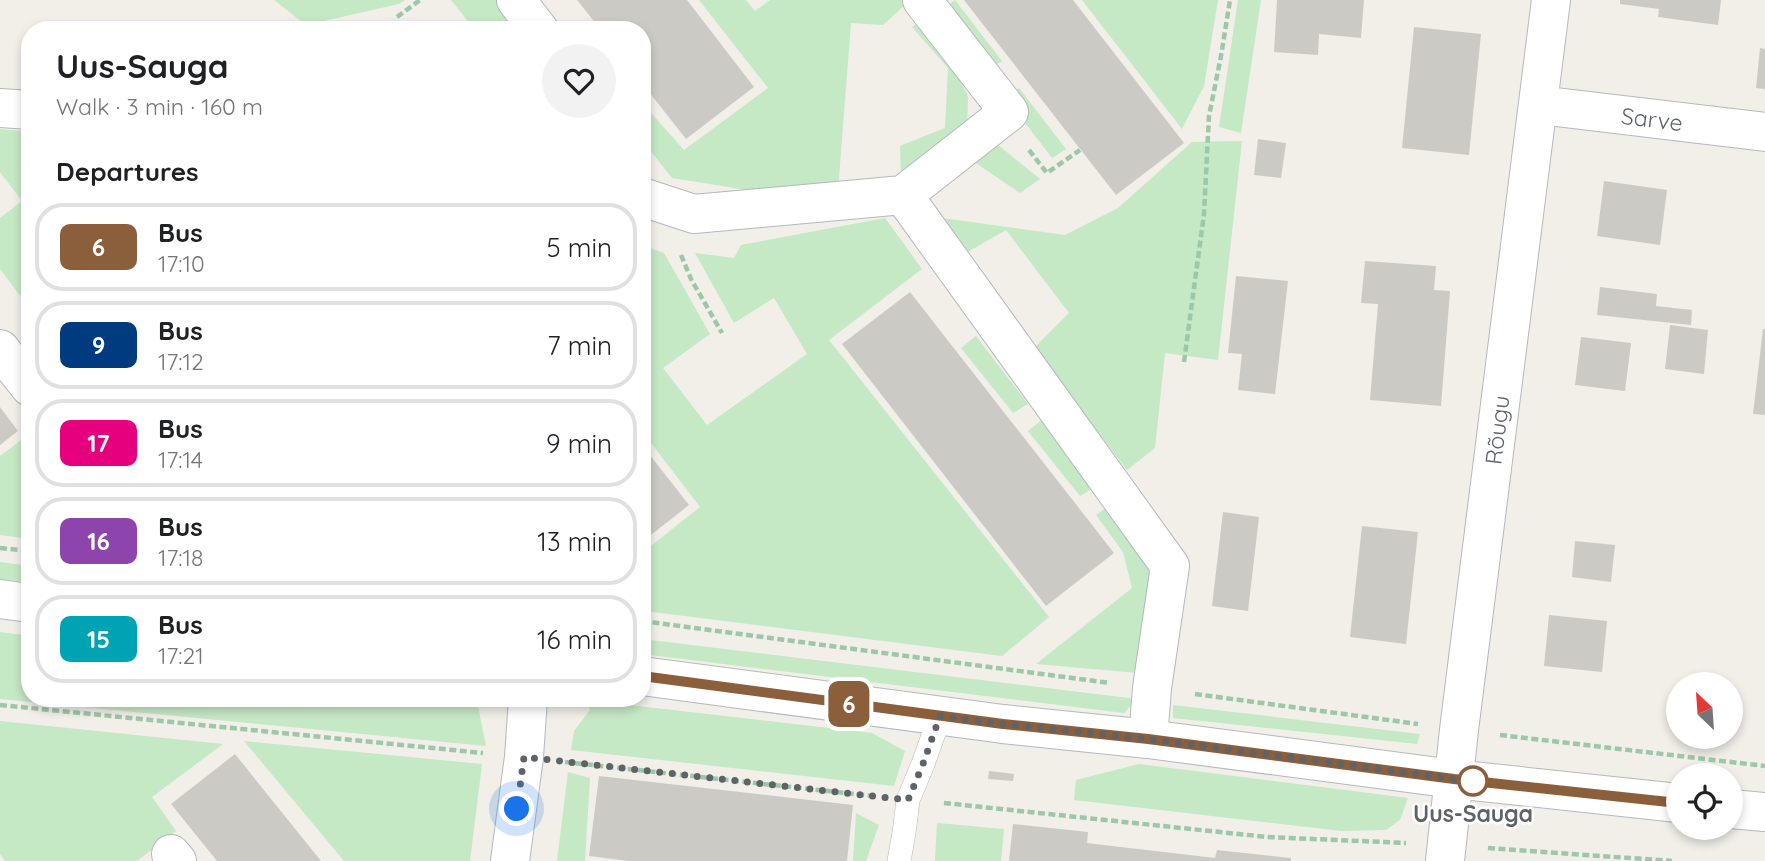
<!DOCTYPE html>
<meta charset="utf-8">
<style>
:root{--surface:#fff;--page:#f2f2f2;--text:#202124;--muted:#757577;--line:#e0e0e0}
body{margin:0;font-family:Quicksand,sans-serif;background:var(--page);color:var(--text);height:100vh;display:flex;flex-direction:column;font-size:26px;white-space:nowrap}
*{box-sizing:border-box;margin:0}
p{font-size:23px;color:var(--muted)}
.icon{flex:none;width:38px;height:38px;fill:none;stroke:currentColor;stroke-width:2;stroke-linecap:round;stroke-linejoin:round}
.map{position:relative;flex:1;overflow:hidden}
.details{position:absolute;left:21px;top:21px;width:630px;height:686px;display:flex;flex-direction:column;background:var(--surface);border-radius:28px;box-shadow:0 4px 10px #0003}
.details>*{flex:none}
.badge{padding:0 14px;border-radius:10px;font-size:24px;line-height:46px}
.needle{width:46px;rotate:335deg}
.controls{position:absolute;left:1666px;top:672px;display:grid;gap:14px}
.controls a{display:grid;place-items:center;width:77px;height:77px;border-radius:50%;background:var(--surface);box-shadow:0 4px 10px #0003;font-size:35px}
.you{position:absolute;width:35px;height:35px;margin:-18px;border:5px solid #fff;border-radius:50%;background:#1a73e8;box-shadow:0 0 0 10px #1a73e833}
.map>.badge{position:absolute;translate:-50% -50%;box-shadow:0 0 0 4px #fff}
h2{padding:0 35px;font-size:26px;line-height:63px}
.round{display:grid;place-items:center;flex:none;width:74px;height:74px;border-radius:37px;background:var(--page)}
.summary{display:flex;align-items:center;justify-content:space-between;height:119px;padding:0 35px}
h1{font-size:33px;font-weight:800;line-height:52px}
ul{padding:0;list-style:none}
li{display:flex;align-items:center;gap:21px;height:88px;margin:0 14px 10px;padding:0 21px;border:4px solid var(--line);border-radius:28px}
li div{flex:1}
li b{display:block;font-size:26px}
li em{font-style:normal}
li .badge{min-width:77px;font-weight:700;text-align:center}
.map>svg:first-child{display:block}
.green{fill:#c5e8c5}
.building{fill:#cccac5}
.lines{fill:none;stroke-linecap:round;stroke-linejoin:round}
.service-casing{stroke:#b5b8bc;stroke-width:24}
.minor-casing{stroke:#b5b8bc;stroke-width:40}
.tertiary-casing{stroke:#b5b8bc;stroke-width:40}
.path{stroke:#9cc7a9;stroke-width:4.5;stroke-dasharray:7 3.5;stroke-linecap:butt}
.service{stroke:#fff;stroke-width:23}
.minor{stroke:#fff;stroke-width:38}
.tertiary{stroke:#fff;stroke-width:38}
.line-casing{stroke:#fff;stroke-width:16}
.line{stroke:#8b5e3c;stroke-width:10}
.walk{stroke:#5f6368;stroke-width:7;stroke-dasharray:0 12.6}
.stop-dot{fill:#fff;stroke:#8b5e3c;stroke-width:3.5}
.labels{text-anchor:middle;dominant-baseline:central;stroke-width:5;stroke-linejoin:round;paint-order:stroke}
.street-label{font-size:23px;fill:#5f6368;stroke:#fff}
.stop-label{font-size:23px;font-weight:bold;fill:#5f6368;stroke:#fff}
</style>
<div class="map">
<svg width="1765" height="861" viewBox="0 0 1765 861">
<rect width="100%" height="100%" fill="#f1efe8"/>
<path class="green" d="M 274,0 L 405,0 L 399,4 L 306,25 Z
M 451,0 L 499,0 L 522,30 L 475,30 Z
M 699,0 L 746,0 L 755,11 L 770,0 L 906,0 L 908,2 L 883,25 L 851,23 L 838,190 L 771,194 L 672,178 L 642,140 L 642,121 L 652,114 L 684,150 L 768,88 Z
M 955,0 L 1002,61 L 989,70 L 942,10 Z
M 1082,0 L 1218,0 L 1204,86 L 1182,129 Z
M 1238,0 L 1261,0 L 1241,133 L 1219,127 Z
M 920,21 L 956,72 L 968,96 L 967,129 L 901,176 L 900,146 L 945,128 L 948,68 L 912,27 Z
M 1019,88 L 1066,149 L 1052,158 L 1006,98 Z
M 0,129 L 30,132 L 30,309 L 0,269 L 0,218 L 22,201 L 0,172 Z
M 992,140 L 1040,179 L 1020,193 L 970,159 Z
M 1242,141 L 1218,360 L 1165,353 L 1155,448 L 1127,470 L 1034,348 L 1069,313 L 1006,230 L 959,257 L 928,216 L 1065,235 L 1118,208 L 1192,142 Z
M 885,218 L 922,269 L 829,340 L 1049,617 L 1002,656 L 645,611 L 646,588 L 642,583 L 642,553 L 700,507 L 642,431 L 642,245 L 664,253 L 710,334 L 663,368 L 707,425 L 807,354 L 774,298 L 734,323 L 695,253 L 734,258 L 741,245 Z
M 976,336 L 1028,404 L 1013,413 L 961,348 Z
M 1043,419 L 1095,487 L 1080,496 L 1028,431 Z
M 24,438 L 30,446 L 30,539 L 0,535 L 0,456 Z
M 1110,505 L 1153,573 L 1138,673 L 1036,664 L 1132,588 L 1123,552 L 1096,515 Z
M 0,562 L 30,566 L 30,582 L 0,579 Z
M 0,632 L 30,636 L 30,698 L 467,698 L 478,706 L 486,746 L 0,699 Z
M 642,639 L 1137,699 L 1124,713 L 642,654 Z
M 612,703 L 872,733 L 905,751 L 894,786 L 571,750 L 574,731 L 590,710 L 588,705 Z
M 1173,705 L 1420,734 L 1417,744 L 1173,718 Z
M 0,721 L 223,744 L 152,797 L 176,831 L 137,861 L 5,861 L 0,854 Z
M 244,741 L 482,764 L 470,861 L 344,861 Z
M 1139,764 L 1408,798 L 1400,820 L 1386,830 L 1342,831 L 1074,800 L 1076,780 Z
M 568,772 L 590,778 L 585,861 L 557,861 Z
M 856,813 L 879,825 L 866,861 L 853,861 Z
M 937,823 L 1004,829 L 1001,861 L 935,861 Z"/>
<path class="building" d="M 577,0 L 687,0 L 754,87 L 686,139 L 642,83 L 642,30 L 601,30 Z
M 964,0 L 1073,0 L 1184,143 L 1116,195 Z
M 1277,0 L 1364,0 L 1361,38 L 1319,34 L 1318,55 L 1274,52 Z
M 1620,0 L 1721,0 L 1718,25 L 1658,17 L 1659,9 L 1620,4 Z
M 1414,27 L 1481,34 L 1469,155 L 1402,148 Z
M 1760,48 L 1765,49 L 1765,89 L 1756,88 Z
M 1258,139 L 1286,143 L 1281,178 L 1254,175 Z
M 1604,181 L 1667,190 L 1660,245 L 1597,236 Z
M 1365,261 L 1436,266 L 1434,290 L 1450,291 L 1441,406 L 1370,400 L 1378,304 L 1361,303 Z
M 1236,276 L 1288,281 L 1275,394 L 1238,390 L 1242,354 L 1228,353 Z
M 1600,287 L 1657,294 L 1656,306 L 1692,310 L 1691,325 L 1597,315 Z
M 910,292 L 1114,553 L 1046,606 L 842,344 Z
M 1670,325 L 1708,330 L 1704,374 L 1665,369 Z
M 1763,329 L 1765,329 L 1765,415 L 1753,414 Z
M 1581,337 L 1631,343 L 1625,391 L 1575,385 Z
M 0,407 L 18,431 L 0,445 Z
M 642,445 L 689,505 L 642,542 Z
M 1223,512 L 1259,517 L 1248,611 L 1212,606 Z
M 1362,526 L 1418,532 L 1406,644 L 1350,637 Z
M 1575,541 L 1615,545 L 1611,582 L 1572,577 Z
M 1549,615 L 1607,621 L 1602,672 L 1544,666 Z
M 235,754 L 321,861 L 217,861 L 171,804 Z
M 989,771 L 1014,774 L 1013,781 L 988,779 Z
M 599,776 L 853,805 L 847,861 L 629,861 L 589,856 Z
M 1013,824 L 1088,832 L 1087,843 L 1215,858 L 1217,850 L 1291,858 L 1291,861 L 1009,861 Z"/>
<g class="lines">
<g class="service-casing">
<path id="service" d="M 899,861 L 904,833 L 908,800 L 923,764 L 940,716"/>
</g>
<g class="minor-casing">
<path id="minor" d="M 516,0 L 539,30
M 1539,105 L 1765,132
M 0,108 L 30,110
M 903,195 L 1170,566 L 1152,688 L 1148,739
M 642,197 L 694,214 L 903,195 L 1009,112 L 922,0
M 0,349 L 30,387
M 171,854 L 177,861
M 510,861 L 524,757 L 528,698
M 1445,861 L 1459,730 L 1551,0"/>
</g>
<g class="tertiary-casing">
<path id="tertiary" d="M 0,599 L 30,603
M 642,676 L 1003,724 L 1148,739 L 1454,779 L 1678,803
M 1731,809 L 1765,812"/>
</g>
<path class="path" d="M 397,17 L 420,0
M 642,98 L 649,93
M 1029,150 L 1047,173 L 1080,150
M 681,255 L 691,279 L 722,333
M 1184,362 L 1204,214 L 1209,116 L 1221,56 L 1230,0
M 0,548 L 30,551
M 642,621 L 1110,683
M 1195,694 L 1418,724
M 0,705 L 483,753
M 1500,735 L 1765,766
M 565,762 L 873,796
M 944,803 L 1267,837 L 1406,843
M 1488,848 L 1672,861"/>
<use href="#service" class="service"/>
<use href="#minor" class="minor"/>
<use href="#tertiary" class="tertiary"/>
</g>
<g class="lines">
<g class="line-casing">
<path id="line" d="M 642,676 L 1003,724 L 1148,739 L 1454,779 L 1678,803"/>
</g>
<use href="#line" class="line"/>
<path class="walk" d="M 517,809 L 524,757 L 908,800 L 923,764 L 940,716 L 1003,724 L 1148,739 L 1479,782 L 1473,781"/>
</g>
<circle class="stop-dot" cx="1473" cy="781" r="14"/>
<g class="labels">
<g class="street-label">
<text transform="translate(1652 119) rotate(7)">Sarve</text>
<text transform="translate(1497 430) rotate(-83)">Rõugu</text>
</g>
<g class="stop-label">
<text x="1473" y="813">Uus-Sauga</text>
</g>
</g>
</svg>
<div class="controls">
<a><svg class="needle" viewBox="-14 -14 28 28"><path d="M0-13l5 13h-10z" fill="#e53935"/><path d="M0 13l5-13h-10z" fill="#757577"/></svg></a>
<a><svg class="icon" aria-label="locate" viewBox="0 0 24 24"><circle cx="12" cy="12" r="6"/><path d="M12 2v4M12 18v4M2 12h4M18 12h4"/></svg></a>
</div>
<div class="you" style="left:517px;top:809px"></div>
<b class="badge" style="left:849px;top:704px;background:#8b5e3c;color:#fff">6</b>
<section class="details">
<div class="summary"><div><h1>Uus-Sauga</h1><p>Walk · 3 min · 160 m</p></div><a class="round"><svg class="icon" aria-label="heart" viewBox="0 0 24 24"><path d="M12 20l-8-8c-3-5 5-10 8-4 3-6 11-1 8 4z"/></svg></a></div>
<h2>Departures</h2>
<ul>
<li><span class="badge" style="background:#8b5e3c;color:#fff">6</span><div><b>Bus</b><p>17:10</p></div><em>5 min</em></li>
<li><span class="badge" style="background:#003b80;color:#fff">9</span><div><b>Bus</b><p>17:12</p></div><em>7 min</em></li>
<li><span class="badge" style="background:#e6007e;color:#fff">17</span><div><b>Bus</b><p>17:14</p></div><em>9 min</em></li>
<li><span class="badge" style="background:#8e44ad;color:#fff">16</span><div><b>Bus</b><p>17:18</p></div><em>13 min</em></li>
<li><span class="badge" style="background:#00a3b4;color:#fff">15</span><div><b>Bus</b><p>17:21</p></div><em>16 min</em></li>
</ul>
</section>
</div>
